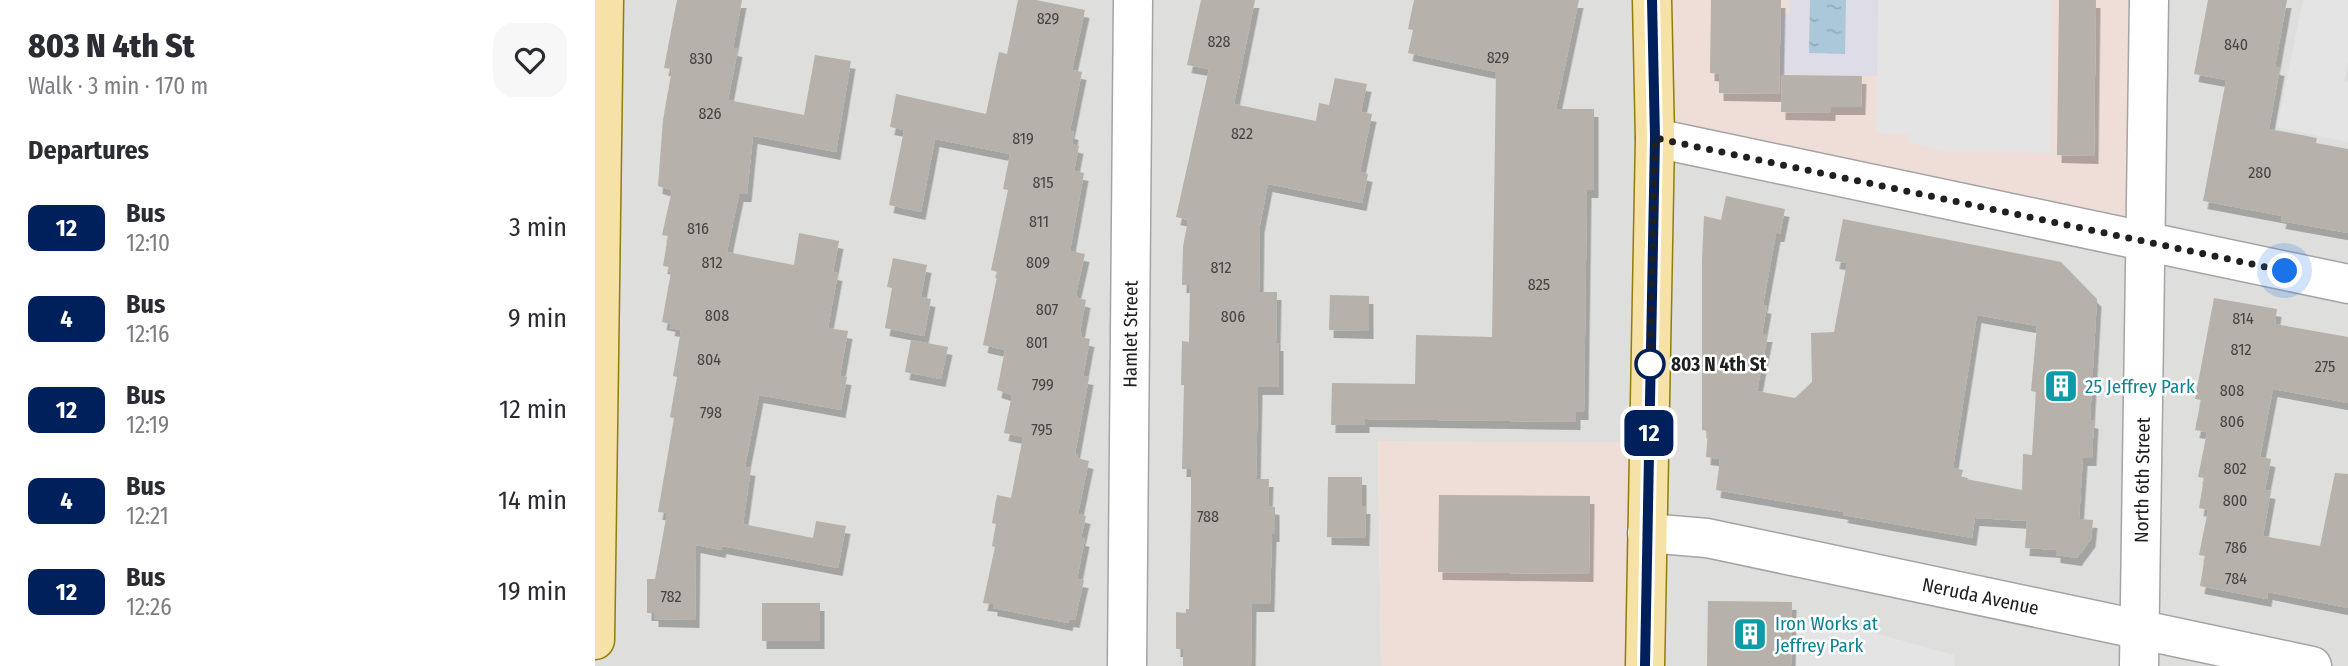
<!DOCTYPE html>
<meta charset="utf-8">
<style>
:root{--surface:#fff;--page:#f7f7f7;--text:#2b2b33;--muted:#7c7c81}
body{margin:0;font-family:"Fira Sans Condensed",sans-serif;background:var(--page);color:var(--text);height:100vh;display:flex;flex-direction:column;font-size:26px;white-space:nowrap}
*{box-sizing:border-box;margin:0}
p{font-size:23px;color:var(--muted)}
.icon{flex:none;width:38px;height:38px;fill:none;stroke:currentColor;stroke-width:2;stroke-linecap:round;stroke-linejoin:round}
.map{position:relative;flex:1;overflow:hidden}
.sheet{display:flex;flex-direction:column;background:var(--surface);width:595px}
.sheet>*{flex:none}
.badge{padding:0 14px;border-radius:10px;font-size:24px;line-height:46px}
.you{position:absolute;width:35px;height:35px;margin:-18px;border:5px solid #fff;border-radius:50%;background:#1a73e8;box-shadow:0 0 0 10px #1a73e833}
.map>.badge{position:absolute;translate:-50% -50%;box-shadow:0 0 0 4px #fff}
h2{padding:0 28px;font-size:26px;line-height:63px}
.round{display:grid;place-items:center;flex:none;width:74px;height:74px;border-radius:21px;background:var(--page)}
.overview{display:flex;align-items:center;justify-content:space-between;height:119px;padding:0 28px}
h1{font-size:33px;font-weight:800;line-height:52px}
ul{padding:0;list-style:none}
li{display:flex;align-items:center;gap:21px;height:91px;padding:0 28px}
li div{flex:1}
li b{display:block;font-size:26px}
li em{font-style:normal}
li .badge{min-width:77px;font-weight:700;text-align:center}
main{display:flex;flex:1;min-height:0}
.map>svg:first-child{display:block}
.residential{fill:#dededd}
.commercial{fill:#efddd8}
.parking{fill:#e4e4e4}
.plaza{fill:#dedce6}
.water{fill:url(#water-ripples)}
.building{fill:#b6b1aa;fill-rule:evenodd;filter:url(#shadow)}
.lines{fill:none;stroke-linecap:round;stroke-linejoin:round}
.minor-casing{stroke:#a4a4a4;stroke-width:41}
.major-casing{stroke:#927d0b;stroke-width:41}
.minor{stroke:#fff;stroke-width:38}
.major{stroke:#f6e2a7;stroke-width:38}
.line-casing{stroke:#fff;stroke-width:16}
.line{stroke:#00205b;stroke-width:10}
.walk{stroke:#202020;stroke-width:7;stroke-dasharray:0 12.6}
.stop-dot{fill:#fff;stroke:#00205b;stroke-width:3.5}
.labels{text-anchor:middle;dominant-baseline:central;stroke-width:5;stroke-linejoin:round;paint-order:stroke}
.number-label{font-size:16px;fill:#464442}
.street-label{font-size:19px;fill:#202020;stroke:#fff}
.stop-label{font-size:19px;font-weight:bold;fill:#202020;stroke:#fff;text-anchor:start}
.culture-label{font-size:19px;fill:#0d838f;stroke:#fff;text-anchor:start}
</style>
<main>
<section class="sheet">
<div class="overview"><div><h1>803 N 4th St</h1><p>Walk · 3 min · 170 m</p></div><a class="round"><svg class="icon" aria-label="heart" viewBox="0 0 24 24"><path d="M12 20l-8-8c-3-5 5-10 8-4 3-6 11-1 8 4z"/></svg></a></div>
<h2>Departures</h2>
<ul>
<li><span class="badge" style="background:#00205b;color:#fff">12</span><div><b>Bus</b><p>12:10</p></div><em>3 min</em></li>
<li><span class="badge" style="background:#00205b;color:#fff">4</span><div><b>Bus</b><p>12:16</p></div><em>9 min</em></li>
<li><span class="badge" style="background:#00205b;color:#fff">12</span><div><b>Bus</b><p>12:19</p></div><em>12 min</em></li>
<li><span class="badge" style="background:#00205b;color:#fff">4</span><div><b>Bus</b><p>12:21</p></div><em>14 min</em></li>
<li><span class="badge" style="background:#00205b;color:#fff">12</span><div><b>Bus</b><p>12:26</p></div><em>19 min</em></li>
</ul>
</section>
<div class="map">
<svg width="1753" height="666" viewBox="0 0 1753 666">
<defs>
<pattern id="water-ripples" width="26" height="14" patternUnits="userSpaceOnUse" patternTransform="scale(1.75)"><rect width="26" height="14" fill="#abc7da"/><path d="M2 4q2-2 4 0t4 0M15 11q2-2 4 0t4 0" fill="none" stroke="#93abbb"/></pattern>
<filter id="shadow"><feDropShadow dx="4.5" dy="8" stdDeviation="0" flood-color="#0004"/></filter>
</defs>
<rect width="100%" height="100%" fill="#f0efe8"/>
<path class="residential" d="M 0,0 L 1753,0 L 1753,666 L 1050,666 L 783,441 L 786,666 L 0,666 Z"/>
<path class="commercial" d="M 1054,0 L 1548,0 L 1545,237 L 1053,131 Z
M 783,441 L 1054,442 L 1050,666 L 786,666 Z"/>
<path class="parking" d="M 1283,0 L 1457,0 L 1456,153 L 1354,152 L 1314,143 L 1313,134 L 1281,133 Z
M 1708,0 L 1753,0 L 1753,61 L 1749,81 L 1753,82 L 1753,142 L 1682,127 Z
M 1201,624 L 1247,624 L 1359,655 L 1360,666 L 1201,666 Z"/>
<path class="plaza" d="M 1194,0 L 1215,0 L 1214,53 L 1249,54 L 1251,0 L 1283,0 L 1282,76 L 1185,75 L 1185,14 L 1194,14 Z"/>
<path class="water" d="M 1215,0 L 1251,0 L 1250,54 L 1214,53 Z"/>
<path class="building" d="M 82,0 L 147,0 L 138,48 L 143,49 L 133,100 L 209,115 L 220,55 L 256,61 L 241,152 L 158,136 L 152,194 L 144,194 L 132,252 L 199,265 L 204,233 L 244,241 L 238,272 L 243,273 L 233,328 L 253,331 L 245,376 L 252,377 L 246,410 L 164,395 L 150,467 L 156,468 L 148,524 L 218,538 L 221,521 L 251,526 L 243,568 L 127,546 L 126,550 L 101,545 L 100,620 L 59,619 L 59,613 L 52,613 L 52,579 L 60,579 L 72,513 L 63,512 L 79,418 L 75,417 L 82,377 L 78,376 L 86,330 L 75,328 L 76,324 L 67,322 L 76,272 L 74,271 L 74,267 L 68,266 L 73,236 L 67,235 L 77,190 L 63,186 L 68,120 L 77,69 L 69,68 Z
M 423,0 L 441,0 L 490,10 L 477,70 L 487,72 L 475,131 L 479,132 L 477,144 L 484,146 L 479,171 L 489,173 L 475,251 L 490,254 L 481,294 L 483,298 L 491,300 L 485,332 L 487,332 L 486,337 L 495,339 L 488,376 L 494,377 L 480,454 L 483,455 L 482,458 L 494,461 L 483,514 L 491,516 L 486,538 L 490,539 L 482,579 L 489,580 L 480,620 L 474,619 L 473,623 L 398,608 L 398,604 L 388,603 L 400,547 L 397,546 L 401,524 L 397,523 L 402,495 L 416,498 L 428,437 L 409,433 L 417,395 L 402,390 L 410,350 L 388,345 L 403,272 L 396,270 L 413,190 L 408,189 L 415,154 L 340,139 L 326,212 L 294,205 L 309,130 L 295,127 L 301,94 L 391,114 L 404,52 L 412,54 Z
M 606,0 L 660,0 L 639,104 L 721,121 L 724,103 L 734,105 L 740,78 L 772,84 L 766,112 L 777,114 L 765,172 L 773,174 L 767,203 L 673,184 L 665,225 L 664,292 L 682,292 L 681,343 L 684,343 L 684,387 L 663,387 L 661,479 L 674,479 L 673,506 L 680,507 L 680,534 L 677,534 L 675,604 L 657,604 L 656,666 L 588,666 L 588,649 L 581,649 L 581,612 L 591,613 L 591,609 L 594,609 L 596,507 L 596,469 L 587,469 L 589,385 L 586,385 L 587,341 L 594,342 L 595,285 L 587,285 L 588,247 L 593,220 L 581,217 L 614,69 L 592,65 Z
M 819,0 L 984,0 L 961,109 L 999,109 L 999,190 L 992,190 L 989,412 L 981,412 L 981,422 L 770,419 L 770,425 L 736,425 L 737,383 L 820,384 L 821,335 L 897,337 L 901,72 L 813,53 L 818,30 L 813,29 Z
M 1116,0 L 1186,0 L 1184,94 L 1124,93 L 1124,74 L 1115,73 Z
M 1464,0 L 1501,0 L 1499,156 L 1462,155 Z
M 1613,0 L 1692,0 L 1680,67 L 1685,68 L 1674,129 L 1722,138 L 1721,143 L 1753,149 L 1753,233 L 1686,221 L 1687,216 L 1608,201 L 1631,80 L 1599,74 Z
M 1187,75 L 1267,76 L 1266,107 L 1236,107 L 1236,113 L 1186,112 Z
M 1131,196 L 1190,209 L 1185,234 L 1181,234 L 1168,305 L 1172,306 L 1167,334 L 1173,334 L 1162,391 L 1200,398 L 1217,382 L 1216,333 L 1239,332 L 1252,263 L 1240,261 L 1248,219 L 1466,262 L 1502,299 L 1495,420 L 1499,421 L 1497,458 L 1488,458 L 1484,519 L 1498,520 L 1496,539 L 1482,558 L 1461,555 L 1461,550 L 1430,548 L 1432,521 L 1380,518 L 1377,538 L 1248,515 L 1249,512 L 1121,490 L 1125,459 L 1111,457 L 1113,431 L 1107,430 L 1107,260 L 1109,216 L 1126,220 ZM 1382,315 L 1442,326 L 1436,391 L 1441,392 L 1437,455 L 1428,454 L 1427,490 L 1366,478 L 1368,470 L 1358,468 Z
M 298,258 L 332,265 L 326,297 L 336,299 L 329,336 L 290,328 L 297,288 L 292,287 Z
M 735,295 L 774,296 L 774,331 L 734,330 Z
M 1619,298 L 1682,309 L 1680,324 L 1753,337 L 1753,403 L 1678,389 L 1665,457 L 1676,459 L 1670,490 L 1676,491 L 1668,536 L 1725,546 L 1740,473 L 1753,474 L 1753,608 L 1673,592 L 1672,599 L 1605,586 L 1610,556 L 1604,555 L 1613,510 L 1604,508 L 1609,478 L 1603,477 L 1612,432 L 1600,430 L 1606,400 L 1600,399 Z
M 316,340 L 353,347 L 346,379 L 310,372 Z
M 733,477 L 767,477 L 767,506 L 771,506 L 770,538 L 732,537 Z
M 844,495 L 995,496 L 994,574 L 843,572 Z
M 1113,601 L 1197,602 L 1196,666 L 1112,666 Z
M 167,603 L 225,603 L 225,641 L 167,641 Z"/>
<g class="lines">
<g class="minor-casing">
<g id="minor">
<path d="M 1060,138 L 1753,284"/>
<path id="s1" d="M 1052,533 L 1112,538 L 1717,666"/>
<path id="s2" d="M 532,666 L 538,0"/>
<path id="s3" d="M 1544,666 L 1554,0"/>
</g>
</g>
<g class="major-casing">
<path id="major" d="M 0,640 L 9,0
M 1050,666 L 1060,138 L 1057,0"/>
</g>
<use href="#minor" class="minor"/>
<use href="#major" class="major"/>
</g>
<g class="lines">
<g class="line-casing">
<path id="line" d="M 1050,666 L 1060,138 L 1057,0"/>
</g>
<use href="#line" class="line"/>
<path class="walk" d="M 1055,364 L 1055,368 L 1060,138 L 1690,271"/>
</g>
<defs>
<g id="building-square" transform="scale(1.75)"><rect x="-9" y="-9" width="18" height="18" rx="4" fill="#0f9aa8" stroke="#fff"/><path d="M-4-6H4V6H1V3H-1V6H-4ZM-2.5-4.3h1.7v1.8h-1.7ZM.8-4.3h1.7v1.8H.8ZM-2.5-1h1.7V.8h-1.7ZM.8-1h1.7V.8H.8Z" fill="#fff"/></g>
</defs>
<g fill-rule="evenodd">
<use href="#building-square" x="1466" y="386"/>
<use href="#building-square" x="1155" y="634"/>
</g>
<circle class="stop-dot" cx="1055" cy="364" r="14"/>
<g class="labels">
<g class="number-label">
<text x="453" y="18">829</text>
<text x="624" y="41">828</text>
<text x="1641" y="44">840</text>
<text x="903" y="57">829</text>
<text x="106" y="58">830</text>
<text x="115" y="113">826</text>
<text x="647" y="133">822</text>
<text x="428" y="138">819</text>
<text x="1665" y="172">280</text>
<text x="448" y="182">815</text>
<text x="444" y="221">811</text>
<text x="103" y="228">816</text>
<text x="117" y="262">812</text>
<text x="443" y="262">809</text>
<text x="626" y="267">812</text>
<text x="944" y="284">825</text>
<text x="452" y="309">807</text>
<text x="122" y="315">808</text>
<text x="638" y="316">806</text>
<text x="1648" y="318">814</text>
<text x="442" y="342">801</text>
<text x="1646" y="349">812</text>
<text x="114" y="359">804</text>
<text x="1730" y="366">275</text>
<text x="448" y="384">799</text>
<text x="1637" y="390">808</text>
<text x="116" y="412">798</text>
<text x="1637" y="421">806</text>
<text x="447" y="429">795</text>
<text x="1640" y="468">802</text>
<text x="1640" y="500">800</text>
<text x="613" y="516">788</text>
<text x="1641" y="547">786</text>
<text x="1641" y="578">784</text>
<text x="76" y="596">782</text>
</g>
<g class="street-label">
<text stroke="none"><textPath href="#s2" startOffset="332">Hamlet Street</textPath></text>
<text stroke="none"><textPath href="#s3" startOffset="186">North 6th Street</textPath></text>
<text stroke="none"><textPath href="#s1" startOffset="340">Neruda Avenue</textPath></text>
</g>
<g class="stop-label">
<text x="1076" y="364">803 N 4th St</text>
</g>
<g class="culture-label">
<text x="1490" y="386">25 Jeffrey Park</text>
<text x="1180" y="623">Iron Works at<tspan x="1180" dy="22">Jeffrey Park</tspan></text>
</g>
</g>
</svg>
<div class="you" style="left:1690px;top:271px"></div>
<b class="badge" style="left:1054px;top:433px;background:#00205b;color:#fff">12</b>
</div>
</main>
